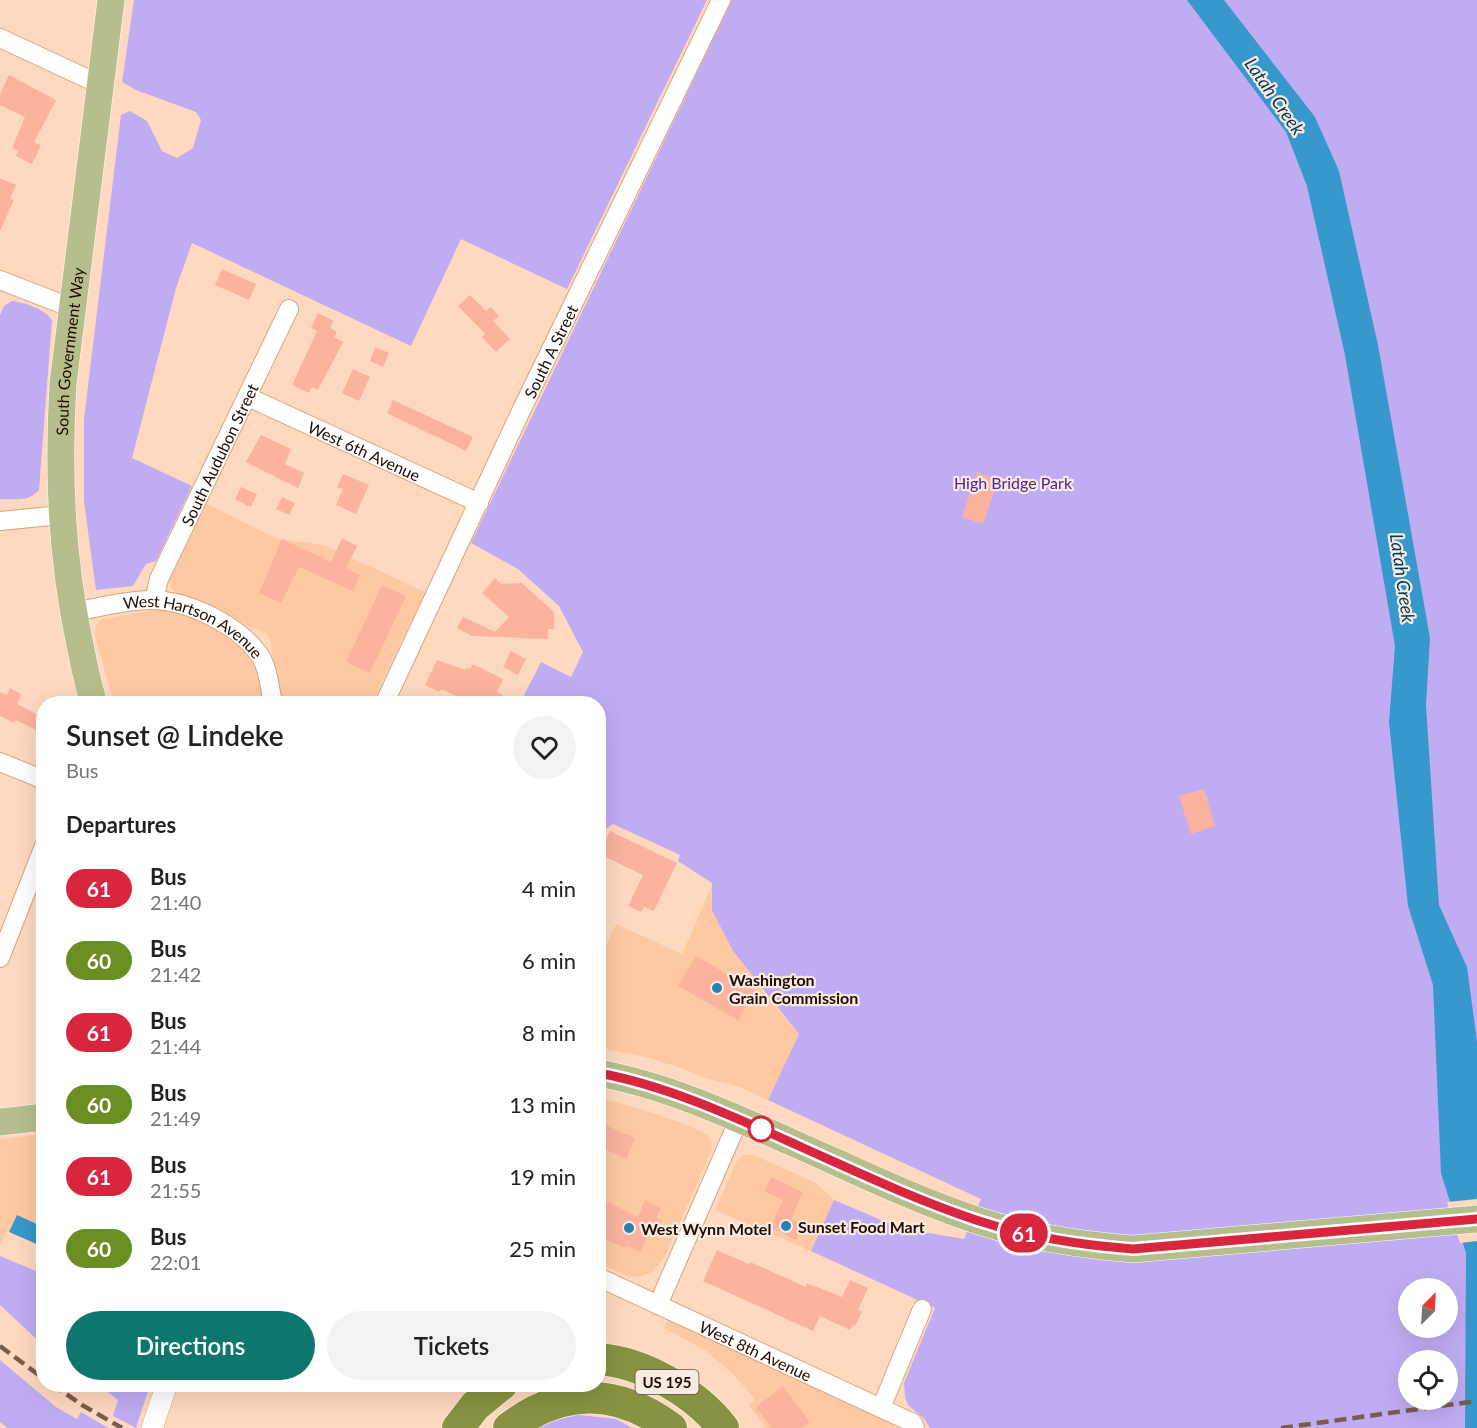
<!DOCTYPE html>
<style>
:root{--surface:#fff;--page:#f2f2f2;--text:#202124;--muted:#757577;--accent:#0f766e}
body{margin:0;font-family:Lato,sans-serif;background:var(--page);color:var(--text);height:100vh;display:flex;flex-direction:column;font-size:22px;white-space:nowrap}
*{box-sizing:border-box;margin:0}
p{font-size:20px;color:var(--muted)}
.icon{flex:none;width:33px;height:33px;fill:none;stroke:currentColor;stroke-width:2;stroke-linecap:round;stroke-linejoin:round}
.map{position:relative;flex:1;overflow:hidden}
.side{position:absolute;left:36px;top:696px;width:570px;height:696px;display:flex;flex-direction:column;background:var(--surface);border-radius:24px;box-shadow:0 6px 24px #0002}
.side>*{flex:none}
.badge{padding:0 12px;border-radius:20px;font-size:21px;line-height:39px}
.needle{width:39px;rotate:24deg}
.buttons{position:absolute;left:1398px;top:1278px;display:grid;gap:12px}
.buttons a{display:grid;place-items:center;width:60px;height:60px;border-radius:50%;background:var(--surface);box-shadow:0 6px 24px #0002;font-size:30px}
.map>.badge{position:absolute;translate:-50% -50%;box-shadow:0 0 0 3px #fff}
h2{padding:0 30px;font-size:22px;line-height:54px}
.round{display:grid;place-items:center;flex:none;width:63px;height:63px;border-radius:32px;background:var(--page)}
.headline{display:flex;align-items:center;justify-content:space-between;height:102px;padding:0 30px}
h1{font-size:28px;font-weight:600;line-height:45px}
.cta{display:flex;gap:12px;margin-top:auto;padding:12px 30px}
.cta a{flex:1;height:69px;border-radius:36px;background:var(--accent);color:#fff;font-size:24px;font-weight:600;line-height:69px;text-align:center}
.cta a+a{background:var(--page);color:var(--text)}
ul{padding:0;list-style:none}
li{display:flex;align-items:center;gap:18px;height:72px;padding:0 30px}
li div{flex:1}
li b{display:block;font-size:22px}
li em{font-style:normal}
li .badge{min-width:66px;font-weight:700;text-align:center}
.map>svg:first-child{display:block}
.built{fill:#fec8a2}
.green{fill:#c0acf3;fill-rule:evenodd}
.water{fill:#3798cb}
.pier{fill:#fed8bf}
.building{fill:#fbb39e}
.lines{fill:none;stroke-linecap:round;stroke-linejoin:round}
.minor-casing{stroke:#dda278;stroke-width:20}
.tertiary-casing{stroke:#dda278;stroke-width:22}
.primary-casing{stroke:#fff;stroke-width:28}
.motorway-casing{stroke:#fff;stroke-width:33}
.minor{stroke:#fff;stroke-width:18}
.tertiary{stroke:#fff;stroke-width:21}
.primary{stroke:#b7be8d;stroke-width:27}
.motorway{stroke:#879341;stroke-width:32}
.rail{stroke:#785d4c;stroke-width:4.5;stroke-dasharray:12 6;stroke-linecap:butt}
.line-casing{stroke:#fff;stroke-width:14}
.line{stroke:#d7263d;stroke-width:9}
.poi-dot{fill:#2981b0;stroke:#f8ebe3;stroke-width:2}
.stop-dot{fill:#fff;stroke:#d7263d;stroke-width:3}
.labels{text-anchor:middle;dominant-baseline:central;stroke-width:4.5;stroke-linejoin:round;paint-order:stroke}
.shield{fill:#f8ebe3;stroke:#614f44;stroke-width:1.5}
.shield-label{font-size:15px;font-weight:bold;fill:#200c00}
.street-label{font-size:16px;fill:#200c00;stroke:#f8ebe3}
.park-label{font-size:16px;fill:#532196;stroke:#f8ebe3}
.poi-label{font-size:16px;font-weight:bold;fill:#200c00;stroke:#f8ebe3;text-anchor:start}
.water-label{font-size:18px;font-style:italic;fill:#003852;stroke:#f8ebe3}
</style>
<div class="map">
<svg width="1477" height="1428" viewBox="0 0 1477 1428">
<rect width="100%" height="100%" fill="#fed8bf"/>
<path class="built" d="M 207,504 L 278,539 L 324,545 L 425,592 L 372,703 L 281,703 L 270,640 L 266,633 L 177,595 L 170,587 L 170,579 Z
M 157,610 L 177,612 L 202,620 L 218,628 L 235,642 L 252,661 L 263,685 L 266,703 L 114,703 L 95,636 L 96,625 L 103,619 Z
M 713,883 L 711,898 L 764,993 L 799,1034 L 768,1100 L 740,1087 L 709,1079 L 681,1068 L 649,1058 L 599,1048 L 599,963 L 616,924 L 682,954 Z
M 599,1098 L 641,1109 L 679,1122 L 702,1132 L 709,1137 L 712,1144 L 711,1152 L 664,1258 L 652,1272 L 642,1276 L 629,1277 L 599,1263 Z
M 43,1134 L 43,1247 L 7,1230 L 0,1245 L 0,1139 Z
M 744,1155 L 753,1155 L 810,1180 L 817,1184 L 834,1200 L 811,1251 L 715,1210 L 737,1161 Z
M 668,1319 L 892,1424 L 895,1428 L 766,1428 L 749,1405 L 755,1399 L 732,1373 L 706,1351 L 664,1328 Z"/>
<path class="green" d="M 134,0 L 707,0 L 567,289 L 461,239 L 411,346 L 192,243 L 176,288 L 132,458 L 192,486 L 156,561 L 146,564 L 133,586 L 96,590 L 84,502 L 84,419 L 121,115 L 130,111 L 147,121 L 162,151 L 177,158 L 193,148 L 201,120 L 196,112 L 136,90 L 122,82 Z
M 732,0 L 1477,0 L 1477,1428 L 930,1428 L 924,1419 L 908,1405 L 905,1397 L 904,1383 L 935,1308 L 811,1251 L 834,1200 L 900,1228 L 964,1239 L 981,1199 L 768,1100 L 799,1034 L 733,951 L 712,910 L 712,883 L 678,861 L 680,855 L 613,824 L 599,833 L 598,704 L 520,703 L 541,662 L 571,677 L 583,652 L 559,606 L 518,569 L 471,543 ZM 1408,1288 L 1448,1288 L 1448,1328 L 1408,1328 ZM 1408,1360 L 1448,1360 L 1448,1400 L 1408,1400 Z
M 12,301 C 24,302 46,310 52,320 L 39,490 C 29,502 15,499 0,499 L 0,315 L 4,306 Z
M 0,1256 L 43,1274 L 43,1345 L 0,1305 Z
M 0,1360 L 56,1407 L 77,1419 L 81,1412 L 108,1428 L 7,1428 L 0,1422 Z
M 99,1385 L 150,1385 L 136,1428 L 113,1416 L 118,1400 Z
M 579,1415 L 616,1419 L 632,1428 L 533,1428 L 543,1422 Z"/>
<path class="water" d="M 1187,0 L 1224,0 L 1315,117 L 1339,171 L 1378,345 L 1430,638 L 1426,705 L 1439,905 L 1467,967 L 1477,1042 L 1477,1428 L 1465,1428 L 1466,1253 L 1441,1173 L 1433,985 L 1408,906 L 1389,722 L 1395,646 L 1345,355 L 1307,186 L 1286,132 Z
M 17,1215 L 43,1227 L 43,1234 L 39,1245 L 9,1232 Z"/>
<path class="pier" d="M 1477,1199 L 1477,1241 L 1460,1243 L 1447,1202 Z"/>
<path class="building" d="M 9,75 L 56,100 L 34,142 L 41,145 L 32,164 L 16,156 L 18,151 L 12,148 L 25,117 L 0,105 L 0,94 Z
M 0,178 L 16,185 L 10,199 L 14,200 L 0,231 Z
M 222,269 L 256,284 L 249,300 L 215,285 Z
M 470,295 L 486,311 L 491,307 L 499,316 L 493,321 L 510,339 L 496,352 L 482,337 L 485,334 L 458,306 Z
M 318,313 L 334,321 L 330,328 L 337,332 L 334,337 L 343,342 L 318,390 L 312,387 L 309,393 L 292,385 L 317,331 L 311,328 Z
M 375,347 L 389,353 L 383,367 L 370,361 Z
M 353,369 L 370,377 L 359,401 L 342,393 Z
M 393,400 L 473,437 L 466,451 L 387,413 Z
M 261,435 L 291,449 L 285,464 L 304,473 L 298,488 L 246,462 Z
M 977,472 L 998,480 L 983,524 L 962,517 Z
M 343,474 L 369,485 L 356,514 L 336,505 L 343,489 L 337,487 Z
M 241,487 L 257,494 L 251,507 L 235,499 Z
M 282,497 L 295,503 L 289,515 L 276,509 Z
M 342,538 L 357,546 L 346,569 L 360,575 L 353,591 L 299,567 L 281,603 L 259,593 L 282,539 L 331,562 Z
M 495,578 L 501,584 L 522,583 L 554,612 L 554,629 L 548,629 L 548,639 L 472,636 L 457,628 L 463,617 L 495,632 L 509,617 L 482,593 Z
M 382,585 L 406,596 L 370,673 L 346,662 Z
M 511,651 L 526,659 L 518,675 L 503,667 Z
M 437,660 L 466,670 L 467,668 L 470,669 L 473,664 L 503,679 L 497,692 L 503,695 L 498,704 L 472,704 L 444,690 L 440,690 L 439,692 L 425,685 Z
M 10,688 L 21,694 L 17,704 L 44,718 L 44,734 L 16,720 L 14,723 L 0,716 L 0,692 L 7,695 Z
M 1204,789 L 1215,826 L 1191,834 L 1179,796 Z
M 610,831 L 677,863 L 654,911 L 644,907 L 641,912 L 628,906 L 643,875 L 599,854 Z
M 696,956 L 755,990 L 738,1020 L 678,986 Z
M 598,1122 L 635,1138 L 626,1159 L 598,1146 Z
M 771,1177 L 803,1192 L 791,1219 L 803,1225 L 796,1240 L 770,1227 L 783,1200 L 765,1192 Z
M 604,1200 L 638,1217 L 645,1200 L 661,1208 L 656,1218 L 662,1221 L 655,1237 L 649,1234 L 641,1252 L 626,1245 L 625,1248 L 598,1236 L 598,1211 Z
M 717,1250 L 746,1263 L 749,1264 L 750,1262 L 806,1287 L 807,1283 L 842,1297 L 850,1280 L 868,1288 L 858,1310 L 862,1312 L 855,1326 L 853,1325 L 850,1330 L 820,1316 L 813,1331 L 703,1281 Z
M 783,1386 L 810,1422 L 802,1428 L 772,1428 L 756,1407 Z"/>
<g class="lines">
<g class="minor-casing">
<g id="minor">
<path d="M 0,38 L 101,85"/>
<path d="M 0,280 L 72,308"/>
<path id="s1" d="M 248,397 L 479,503"/>
<path d="M 0,521 L 61,515"/>
<path id="s2" d="M 154,600 L 159,579 L 289,309"/>
<path id="s3" d="M 73,612 C 98,608 125,600 151,600 C 188,600 242,626 262,659 C 269,672 270,689 273,704"/>
<path id="s4" d="M 384,704 L 521,411 L 721,0"/>
<path d="M 0,762 L 44,780"/>
<path d="M 0,958 L 44,846"/>
<path id="s5" d="M 598,1277 L 913,1423 L 915,1428"/>
<path d="M 658,1305 L 739,1119"/>
<path d="M 881,1408 L 922,1309"/>
</g>
</g>
<g class="tertiary-casing">
<path id="tertiary" d="M 152,1428 L 167,1384"/>
</g>
<g class="primary-casing">
<g id="primary">
<path id="s6" d="M 94,704 C 88,685 84,665 80,645 C 61,556 58,475 63,384 L 111,0"/>
<path d="M 598,1073 C 665,1085 730,1115 791,1142 C 852,1169 913,1199 976,1220 C 1027,1237 1080,1245 1133,1249 L 1477,1219"/>
<path d="M 0,1122 L 44,1117"/>
</g>
</g>
<g class="motorway-casing">
<path id="motorway" d="M 598,1359 C 643,1362 696,1393 723,1428
M 458,1428 L 475,1406 L 502,1384
M 509,1428 C 563,1387 617,1388 671,1428"/>
</g>
<use href="#minor" class="minor"/>
<use href="#tertiary" class="tertiary"/>
<use href="#primary" class="primary"/>
<use href="#motorway" class="motorway"/>
<path class="rail" d="M 0,1346 L 44,1379
M 52,1384 L 82,1405 L 122,1428
M 1281,1428 L 1477,1401"/>
</g>
<g class="lines">
<g class="line-casing">
<path id="line" d="M 598,1073 C 666,1085 737,1118 799,1146 C 857,1172 916,1200 976,1220 C 1027,1237 1080,1245 1133,1249 L 1477,1219"/>
</g>
<use href="#line" class="line"/>
</g>
<g class="poi-dot">
<circle cx="717" cy="988" r="6"/>
<circle cx="786" cy="1226" r="6"/>
<circle cx="629" cy="1228" r="6"/>
</g>
<circle class="stop-dot" cx="761" cy="1129" r="12"/>
<g class="labels">
<rect class="shield" x="635.5" y="1370" width="63" height="24" rx="4.5"/>
<g class="shield-label">
<text x="667" y="1382">US 195</text>
</g>
<g class="street-label">
<text stroke="none"><textPath href="#s4" startOffset="390">South A Street</textPath></text>
<text stroke="none"><textPath href="#s6" startOffset="356">South Government Way</textPath></text>
<text stroke="none"><textPath href="#s1" startOffset="128">West 6th Avenue</textPath></text>
<text stroke="none"><textPath href="#s2" startOffset="160">South Audubon Street</textPath></text>
<text stroke="none"><textPath href="#s3" startOffset="128">West Hartson Avenue</textPath></text>
<text stroke="none"><textPath href="#s5" startOffset="174">West 8th Avenue</textPath></text>
</g>
<g class="park-label">
<text x="1013" y="482">High Bridge Park</text>
</g>
<g class="poi-label">
<text x="729" y="979">Washington<tspan x="729" dy="18">Grain Commission</tspan></text>
<text x="798" y="1226">Sunset Food Mart</text>
<text x="641" y="1228">West Wynn Motel</text>
</g>
<g class="water-label">
<text transform="translate(1275 96) rotate(55)">Latah Creek</text>
<text transform="translate(1403 578) rotate(82)">Latah Creek</text>
</g>
</g>
</svg>
<div class="buttons">
<a><svg class="needle" viewBox="-14 -14 28 28"><path d="M0-13l5 13h-10z" fill="#e53935"/><path d="M0 13l5-13h-10z" fill="#757577"/></svg></a>
<a><svg class="icon" aria-label="locate" viewBox="0 0 24 24"><circle cx="12" cy="12" r="6"/><path d="M12 2v4M12 18v4M2 12h4M18 12h4"/></svg></a>
</div>
<b class="badge" style="left:1024px;top:1233px;background:#d7263d;color:#fff">61</b>
<section class="side">
<div class="headline"><div><h1>Sunset @ Lindeke</h1><p>Bus</p></div><a class="round"><svg class="icon" aria-label="heart" viewBox="0 0 24 24"><path d="M12 20l-8-8c-3-5 5-10 8-4 3-6 11-1 8 4z"/></svg></a></div>
<h2>Departures</h2>
<ul>
<li><span class="badge" style="background:#d7263d;color:#fff">61</span><div><b>Bus</b><p>21:40</p></div><em>4 min</em></li>
<li><span class="badge" style="background:#6b8e23;color:#fff">60</span><div><b>Bus</b><p>21:42</p></div><em>6 min</em></li>
<li><span class="badge" style="background:#d7263d;color:#fff">61</span><div><b>Bus</b><p>21:44</p></div><em>8 min</em></li>
<li><span class="badge" style="background:#6b8e23;color:#fff">60</span><div><b>Bus</b><p>21:49</p></div><em>13 min</em></li>
<li><span class="badge" style="background:#d7263d;color:#fff">61</span><div><b>Bus</b><p>21:55</p></div><em>19 min</em></li>
<li><span class="badge" style="background:#6b8e23;color:#fff">60</span><div><b>Bus</b><p>22:01</p></div><em>25 min</em></li>
</ul>
<div class="cta"><a>Directions</a><a>Tickets</a></div>
</section>
</div>
